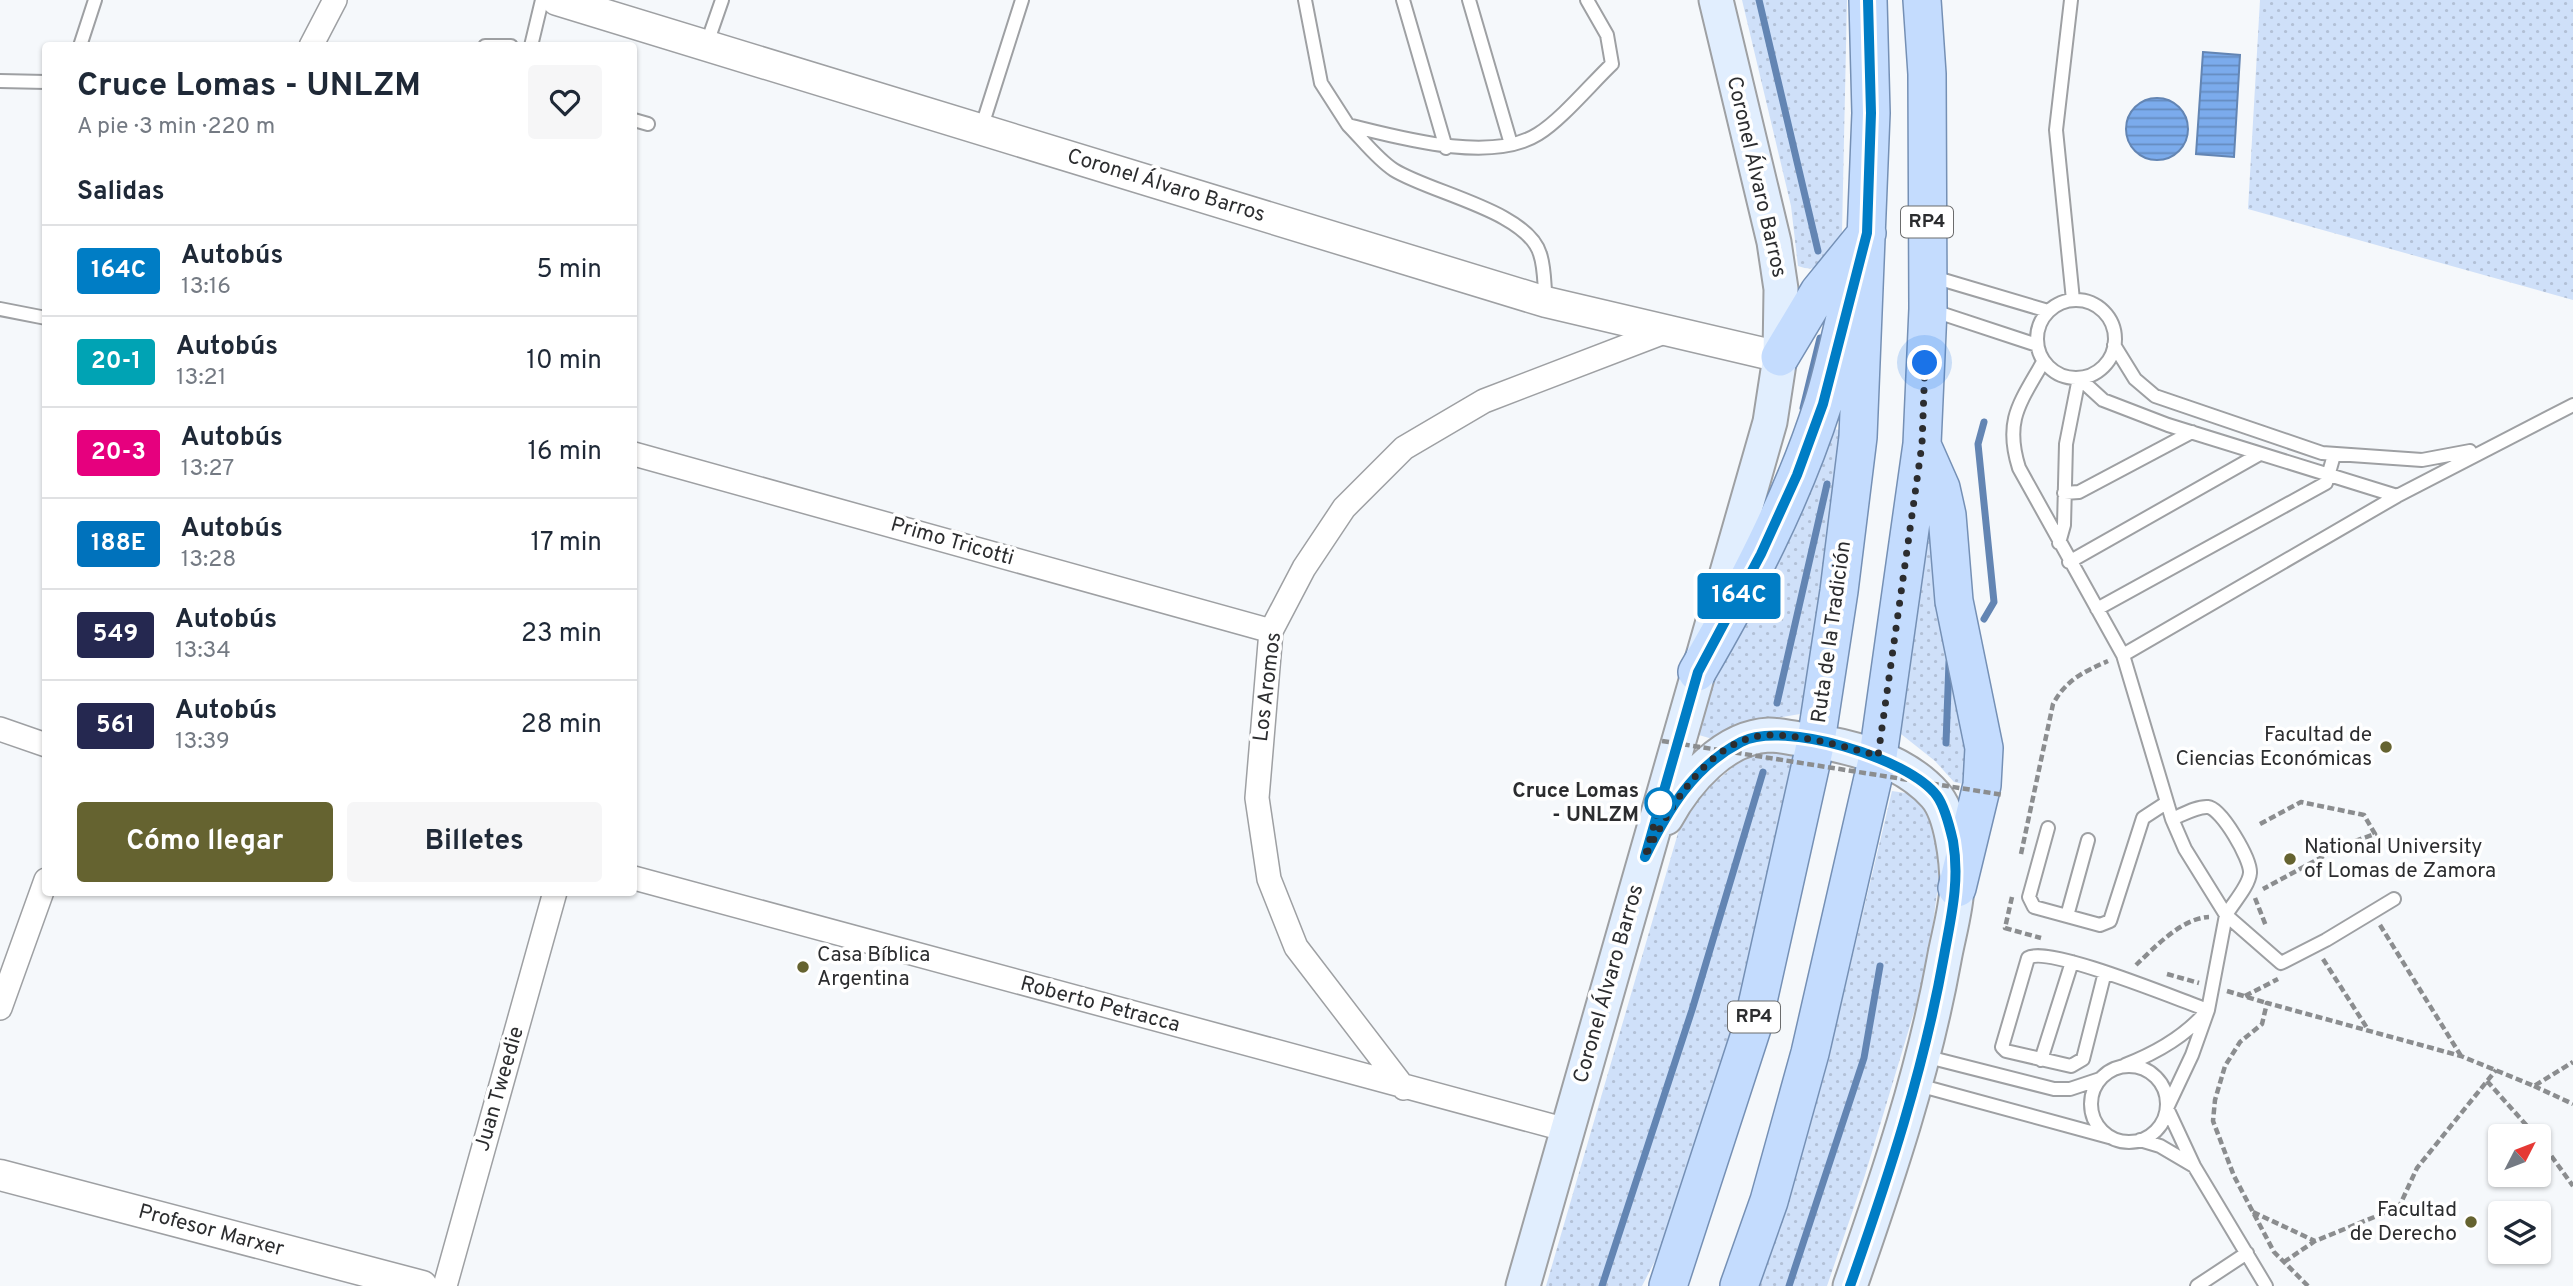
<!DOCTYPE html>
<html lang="es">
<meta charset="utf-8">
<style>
:root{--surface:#fff;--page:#f6f6f7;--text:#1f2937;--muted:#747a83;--line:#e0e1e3;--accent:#656330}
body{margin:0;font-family:Overpass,sans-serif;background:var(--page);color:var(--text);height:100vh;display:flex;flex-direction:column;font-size:26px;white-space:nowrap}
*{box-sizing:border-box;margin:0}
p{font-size:23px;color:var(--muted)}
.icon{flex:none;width:38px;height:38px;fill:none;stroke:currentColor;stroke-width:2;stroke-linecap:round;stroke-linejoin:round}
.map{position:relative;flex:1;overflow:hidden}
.drawer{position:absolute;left:42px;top:42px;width:595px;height:854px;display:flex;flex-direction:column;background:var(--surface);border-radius:7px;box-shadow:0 2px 5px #0004}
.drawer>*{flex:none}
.badge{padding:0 14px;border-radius:5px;font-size:24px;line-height:46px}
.needle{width:46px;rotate:48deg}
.fabs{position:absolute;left:2488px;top:1124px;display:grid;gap:14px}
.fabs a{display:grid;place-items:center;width:63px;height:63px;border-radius:7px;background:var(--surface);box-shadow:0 2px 5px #0004;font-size:35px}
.you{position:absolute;width:35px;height:35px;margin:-18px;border:5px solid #fff;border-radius:50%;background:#1a73e8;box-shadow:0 0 0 10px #1a73e833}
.map>.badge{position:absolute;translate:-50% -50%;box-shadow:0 0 0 4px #fff}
h2{padding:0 35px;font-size:26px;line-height:63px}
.round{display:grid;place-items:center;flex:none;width:74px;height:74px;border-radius:7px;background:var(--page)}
.summary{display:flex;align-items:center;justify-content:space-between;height:119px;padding:0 35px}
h1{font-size:33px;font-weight:700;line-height:52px}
.action{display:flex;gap:14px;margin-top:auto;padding:14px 35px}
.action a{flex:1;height:80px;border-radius:7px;background:var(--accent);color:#fff;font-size:28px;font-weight:700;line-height:80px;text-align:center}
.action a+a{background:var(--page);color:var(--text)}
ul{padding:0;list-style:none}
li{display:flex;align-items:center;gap:21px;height:91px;padding:0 35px;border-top:2px solid var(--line)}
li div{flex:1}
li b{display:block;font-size:26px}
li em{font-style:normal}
li .badge{min-width:77px;font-weight:700;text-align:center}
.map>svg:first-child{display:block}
.grass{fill:url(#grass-dots)}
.water{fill:url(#water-rules);stroke:#6385b3;stroke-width:2}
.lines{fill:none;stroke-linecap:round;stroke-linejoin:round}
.stream{stroke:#6385b3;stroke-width:7}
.service-casing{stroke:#9ea0a3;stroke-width:16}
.minor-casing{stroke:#9ea0a3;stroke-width:26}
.tertiary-casing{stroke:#9ea0a3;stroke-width:33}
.secondary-casing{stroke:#9ea0a3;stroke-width:37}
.primary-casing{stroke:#7590b5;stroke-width:40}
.path{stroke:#8b8d8f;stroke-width:4.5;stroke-dasharray:7 3.5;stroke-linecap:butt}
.service{stroke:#fff;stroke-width:12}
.minor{stroke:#fff;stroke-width:23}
.tertiary{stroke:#fff;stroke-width:30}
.secondary{stroke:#e1eefe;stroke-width:33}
.primary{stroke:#c4dcfe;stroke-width:37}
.path-bridge{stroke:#8b8d8f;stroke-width:4.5;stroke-dasharray:7 3.5;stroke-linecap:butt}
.line-casing{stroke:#fff;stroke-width:16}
.line{stroke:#007dc5;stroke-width:10}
.walk{stroke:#2c2d2f;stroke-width:7;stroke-dasharray:0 12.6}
.poi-dot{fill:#656330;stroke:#fff;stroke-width:2.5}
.stop-dot{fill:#fff;stroke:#007dc5;stroke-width:3.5}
.labels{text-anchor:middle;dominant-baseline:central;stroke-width:7;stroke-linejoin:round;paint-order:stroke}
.shield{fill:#fff;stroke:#6b6c6d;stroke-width:2}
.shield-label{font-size:19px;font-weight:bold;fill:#2c2d2f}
.street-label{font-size:21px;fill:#2c2d2f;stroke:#fff}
.poi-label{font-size:21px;fill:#2c2d2f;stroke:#fff;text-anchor:end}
.stop-label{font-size:21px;font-weight:bold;fill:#2c2d2f;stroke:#fff;text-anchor:end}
</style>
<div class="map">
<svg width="2573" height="1286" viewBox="0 0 2573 1286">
<defs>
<pattern id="grass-dots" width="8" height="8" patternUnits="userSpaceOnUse" patternTransform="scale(1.75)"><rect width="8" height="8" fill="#cfe0f9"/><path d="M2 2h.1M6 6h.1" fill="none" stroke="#b2c0d6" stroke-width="1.8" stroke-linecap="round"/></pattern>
<pattern id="water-rules" width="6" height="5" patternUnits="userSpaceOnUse" patternTransform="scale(1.75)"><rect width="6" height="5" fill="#7babec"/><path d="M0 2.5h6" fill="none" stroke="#658cc0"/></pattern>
</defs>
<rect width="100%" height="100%" fill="#f5f8fb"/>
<path class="grass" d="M 1742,0 L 1847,0 L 1842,232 C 1833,254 1825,276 1798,266 L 1791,206 Z
M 2260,0 L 2573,0 L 2573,300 L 2248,209 Z
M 1834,429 L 1844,431 L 1806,713 L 1753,722 L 1716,740 L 1692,733 L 1731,640 Z
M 1931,518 L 1973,786 L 1954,782 L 1935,761 L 1901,734 Z
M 1800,748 L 1758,953 L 1672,1228 L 1642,1286 L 1546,1286 L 1678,833 L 1698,797 L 1734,766 L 1759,751 Z
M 1892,791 L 1926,796 L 1940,838 L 1940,870 L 1927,969 L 1865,1175 L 1827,1286 L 1759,1286 L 1824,1076 Z"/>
<path class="water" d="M 2203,52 L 2240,55 L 2234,157 L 2196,154 Z
M2126 129a31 31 0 1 1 62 0a31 31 0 1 1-62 0Z"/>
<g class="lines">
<path class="stream" d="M 1759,0 L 1818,251
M 1803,408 L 1820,338
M 1984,619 L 1994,602 L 1978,444 L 1984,422
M 1777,703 L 1827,484
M 1946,743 L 1949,662
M 1602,1286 L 1692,1010 L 1763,772
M 1789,1286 L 1864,1058 L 1880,966"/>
<g class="service-casing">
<path id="service" d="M 1305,0 L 1321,83 L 1348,125 C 1397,137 1491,164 1538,134 C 1561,120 1591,84 1612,64 L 1607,35 L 1587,0
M 1403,0 L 1446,148
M 1469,0 L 1511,144
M 2071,0 L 2056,130 L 2073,300
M 80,46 L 95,0
M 485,46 L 511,46
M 531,46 L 542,0
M 706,46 L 722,0
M 0,81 L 46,82
M 634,120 L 648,124
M 1348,125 C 1362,139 1377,159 1394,170 C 1431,193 1527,211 1540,254 C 1545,268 1544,287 1546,302
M 981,129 L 1022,0
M 1930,276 L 2048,311
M2037 339a39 39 0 1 1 78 0a39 39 0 1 1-78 0Z
M 0,309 L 46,318
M 1931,310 L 2037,345
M 2114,345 L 2135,379 L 2155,396 L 2322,453 L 2422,460 L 2470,451
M 2043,362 C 2020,403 2004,420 2019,468 L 2123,655 L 2172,819 L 2185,849 L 2226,915 L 2208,1010 L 2192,1055 L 2167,1108 L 2194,1166 L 2266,1286
M 2079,378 L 2103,400 L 2168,425 L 2397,496
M 2064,493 L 2079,492 L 2192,432
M 2059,543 L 2064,525 L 2066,444 L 2079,378
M 2069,562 L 2258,455
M 2097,609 L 2326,483 L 2334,455
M 2123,655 L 2397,496 L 2573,405
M 2172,819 C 2182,815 2197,806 2208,807 C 2221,808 2251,859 2250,873 C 2249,886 2233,903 2226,915 L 2281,963 L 2326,940 L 2394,899
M 2048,828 L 2029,897 L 2034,907 L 2100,925 L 2110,921 L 2143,818 L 2166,803
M 2067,916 L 2088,840
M 2105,972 L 2083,1059 L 2071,1066 L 2006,1051 L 2002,1047 L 2028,958 C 2048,945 2179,1000 2208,1010
M 1924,1056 L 2054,1089 L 2070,1089 L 2100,1079
M 2041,1060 L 2072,962
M 2125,1065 C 2156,1053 2183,1038 2205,1013
M2091 1104a38 38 0 1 1 76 0a38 38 0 1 1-76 0Z
M 1918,1085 L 2109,1137
M 2140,1140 L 2160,1146 L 2194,1166
M 2197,1286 L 2247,1253"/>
</g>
<g class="minor-casing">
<path id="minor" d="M 311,46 L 335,0
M 634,454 L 1271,631
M 0,729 L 46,745
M 634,878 L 1567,1130
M 0,1008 L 46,880
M 1404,1088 L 1296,947 L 1269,879 L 1257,798 L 1271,631 L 1304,568 L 1344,508 L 1404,448 L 1484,401 L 1664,332
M 445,1286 L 555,892"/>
</g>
<g class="tertiary-casing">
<path id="tertiary" d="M 557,0 L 1546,302 L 1780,357
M 0,1175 L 422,1286"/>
</g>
<g class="secondary-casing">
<path id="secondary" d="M 1666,818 C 1686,781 1724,737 1769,735 C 1779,735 1791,738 1801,739 C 1848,745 1902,758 1935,795 C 1952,814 1957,862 1957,887 C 1956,911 1948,937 1944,960 C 1924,1071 1887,1180 1850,1286
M 1523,1286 L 1770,422 L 1780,357 L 1781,289 L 1774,242 L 1716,0"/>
</g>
<g class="primary-casing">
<path id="primary" d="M 1780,357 L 1819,292 L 1867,233
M 1922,445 L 1941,488 L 1947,515 L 1954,601 L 1984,748 L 1982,785 L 1957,888
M 1697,672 C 1746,588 1793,498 1823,404 C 1833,372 1840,338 1848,305
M 1668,1286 L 1752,1028 L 1816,741 L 1839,591 L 1858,437 L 1871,113 L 1868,0
M 1739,1286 L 1769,1201 L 1810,1053 L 1878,756 L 1922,444 L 1928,309 L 1927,74 L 1922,0"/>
</g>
<path class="path" d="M 2260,824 L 2301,802 L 2364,815 L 2375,834 L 2344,845 L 2263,889
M 2021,854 L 2053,704 C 2066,680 2083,672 2108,661
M 2012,897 L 2005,928 L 2041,938
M 2255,898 L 2266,926
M 2380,925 L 2461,1056
M 2323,959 L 2367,1028
M 2136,965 C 2155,947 2182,918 2209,917
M 2167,974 L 2199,983
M 2227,991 L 2267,1003
M 2245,996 L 2278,979
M 2487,1081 L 2536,1136
M 2534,1086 L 2573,1104
M 2539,1139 L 2573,1186
M 2253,1212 L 2315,1241
M 2284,1262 L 2315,1241 L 2399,1207 L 2417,1168 L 2496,1070
M 2308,1286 L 2274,1252 L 2234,1176 L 2213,1121 L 2215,1100 L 2225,1066 L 2240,1042 L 2262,1024 L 2267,1003 L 2461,1056 L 2534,1086 L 2573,1062"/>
<use href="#service" class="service"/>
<use href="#minor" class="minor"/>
<use href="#tertiary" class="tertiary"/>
<use href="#secondary" class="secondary"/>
<use href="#primary" class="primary"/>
<path class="path-bridge" d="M 1662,741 L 2004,795"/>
</g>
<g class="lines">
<g class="line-casing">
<path id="line" d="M 1850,1286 C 1888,1178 1924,1069 1944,956 C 1951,917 1960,881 1953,841 C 1950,828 1945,807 1937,796 C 1909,758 1783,720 1741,742 C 1693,767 1668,810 1645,857 L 1698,672 L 1761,554 L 1797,475 L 1823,404 L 1867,233 L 1871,113 L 1868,0"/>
</g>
<use href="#line" class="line"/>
<path class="walk" d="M 1660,803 L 1645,857 C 1668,810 1710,734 1772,735 C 1807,736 1844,746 1878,756 L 1922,444 L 1925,363"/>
</g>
<g class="poi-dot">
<circle cx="2386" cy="747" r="7"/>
<circle cx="2290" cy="859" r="7"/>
<circle cx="803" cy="967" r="7"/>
<circle cx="2471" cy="1222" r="7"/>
</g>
<circle class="stop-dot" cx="1660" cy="803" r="14"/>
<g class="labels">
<g class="shield">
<rect x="1901" y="206.5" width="52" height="31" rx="5"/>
<rect x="1728" y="1001.5" width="52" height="31" rx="5"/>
</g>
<g class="shield-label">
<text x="1927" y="222">RP4</text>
<text x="1754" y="1017">RP4</text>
</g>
<g class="street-label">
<text transform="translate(1756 177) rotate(77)">Coronel Álvaro Barros</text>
<text transform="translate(1166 186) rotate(17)">Coronel Álvaro Barros</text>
<text transform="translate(952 542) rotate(16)">Primo Tricotti</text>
<text transform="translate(1832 632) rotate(-82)">Ruta de la Tradición</text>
<text transform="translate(1268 687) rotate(-83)">Los Aromos</text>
<text transform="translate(1609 984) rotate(-74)">Coronel Álvaro Barros</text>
<text transform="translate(1100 1005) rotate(15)">Roberto Petracca</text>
<text transform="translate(500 1089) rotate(-74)">Juan Tweedie</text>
<text transform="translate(211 1231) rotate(15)">Profesor Marxer</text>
</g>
<g class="poi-label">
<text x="2372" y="735">Facultad de<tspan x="2372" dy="24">Ciencias Económicas</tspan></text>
<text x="2304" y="847" text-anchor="start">National University<tspan x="2304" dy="24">of Lomas de Zamora</tspan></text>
<text x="817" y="955" text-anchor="start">Casa Bíblica<tspan x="817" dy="24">Argentina</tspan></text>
<text x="2457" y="1210">Facultad<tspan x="2457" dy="24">de Derecho</tspan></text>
</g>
<g class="stop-label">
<text x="1639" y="791">Cruce Lomas<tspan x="1639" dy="24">- UNLZM</tspan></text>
</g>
</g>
</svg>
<div class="fabs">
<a><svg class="needle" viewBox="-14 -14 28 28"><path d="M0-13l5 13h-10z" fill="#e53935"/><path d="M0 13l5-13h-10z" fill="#747a83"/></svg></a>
<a><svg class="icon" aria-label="layers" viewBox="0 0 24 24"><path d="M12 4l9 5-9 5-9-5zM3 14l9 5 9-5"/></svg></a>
</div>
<div class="you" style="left:1925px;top:363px"></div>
<b class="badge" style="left:1739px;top:596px;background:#007dc5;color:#fff">164C</b>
<section class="drawer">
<div class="summary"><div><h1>Cruce Lomas - UNLZM</h1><p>A pie · 3 min · 220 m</p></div><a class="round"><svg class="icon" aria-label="heart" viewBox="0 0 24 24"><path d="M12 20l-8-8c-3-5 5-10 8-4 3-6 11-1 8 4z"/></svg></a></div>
<h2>Salidas</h2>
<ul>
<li><span class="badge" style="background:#007dc5;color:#fff">164C</span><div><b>Autobús</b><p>13:16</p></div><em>5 min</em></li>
<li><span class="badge" style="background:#00a3b4;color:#fff">20-1</span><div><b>Autobús</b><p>13:21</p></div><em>10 min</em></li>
<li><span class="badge" style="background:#e6007e;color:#fff">20-3</span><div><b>Autobús</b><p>13:27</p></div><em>16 min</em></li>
<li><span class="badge" style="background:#0072bc;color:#fff">188E</span><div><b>Autobús</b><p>13:28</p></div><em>17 min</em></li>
<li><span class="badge" style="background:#252850;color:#fff">549</span><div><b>Autobús</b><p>13:34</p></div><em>23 min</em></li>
<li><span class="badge" style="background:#252850;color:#fff">561</span><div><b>Autobús</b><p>13:39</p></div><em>28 min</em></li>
</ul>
<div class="action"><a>Cómo llegar</a><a>Billetes</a></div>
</section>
</div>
